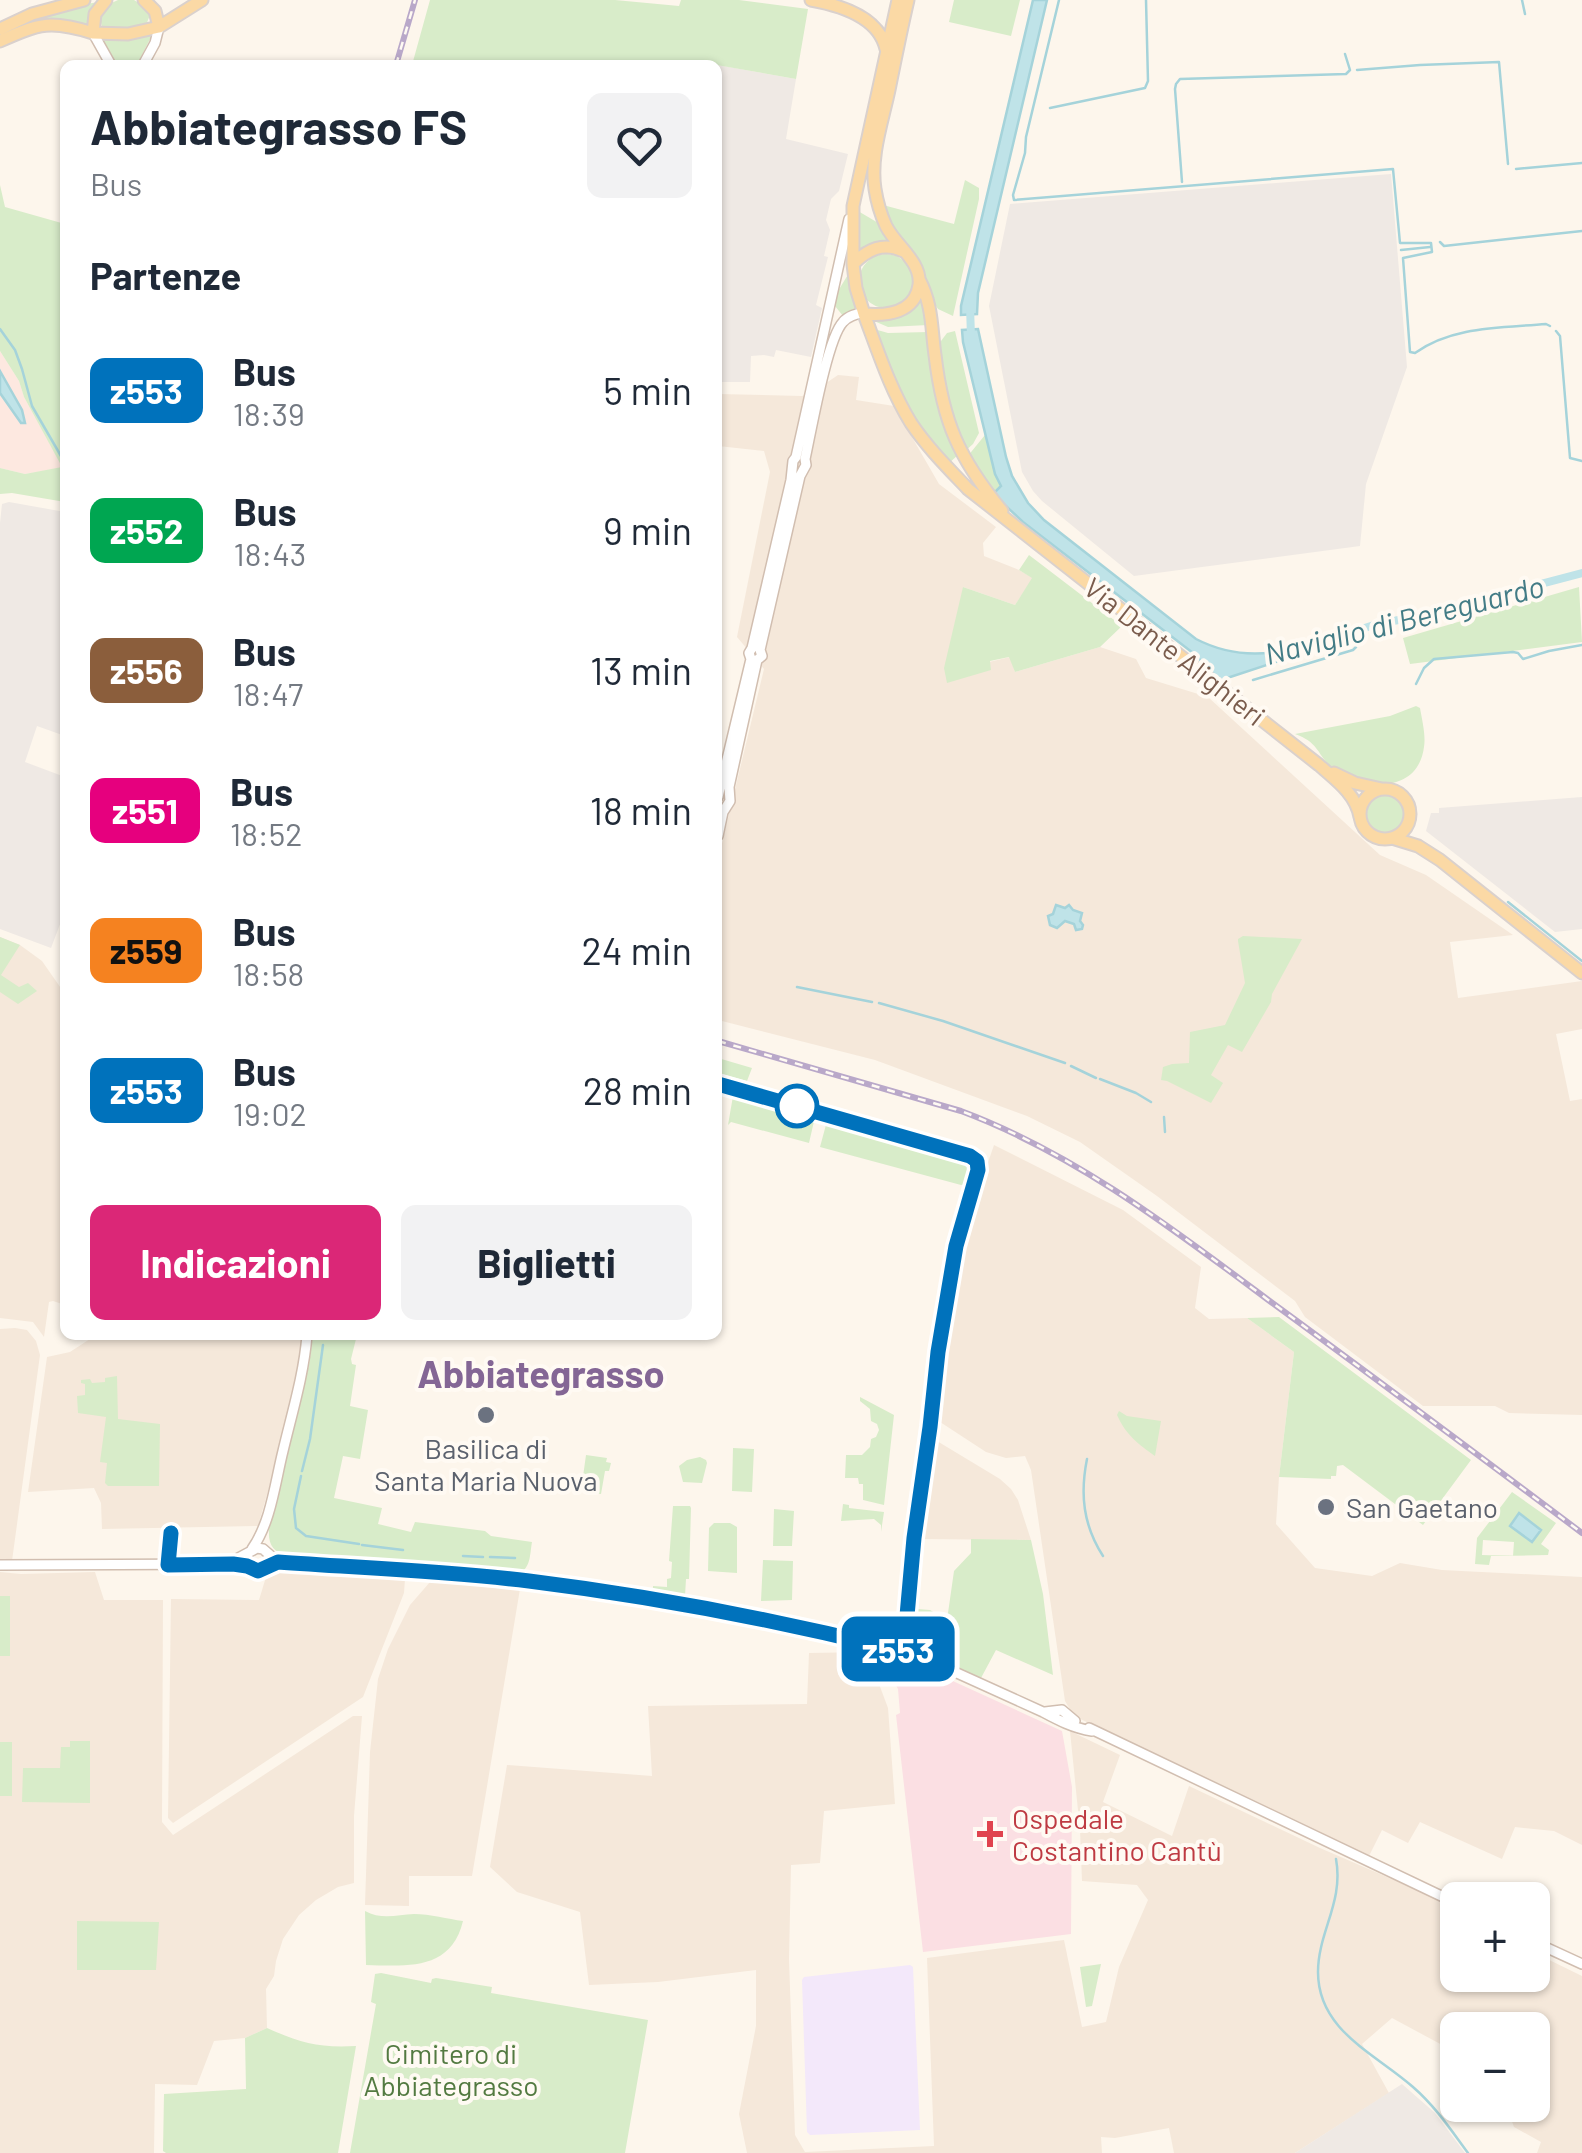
<!DOCTYPE html>
<html lang="it">
<meta charset="utf-8">
<style>
:root{--surface:#fff;--page:#f2f2f3;--text:#1f2937;--muted:#747a83;--accent:#db2777}
body{margin:0;font-family:Barlow,sans-serif;background:var(--page);color:var(--text);height:100vh;display:flex;flex-direction:column;font-size:38px;white-space:nowrap}
*{box-sizing:border-box;margin:0}
p{font-size:32px;color:var(--muted)}
.icon{flex:none;width:55px;height:55px;fill:none;stroke:currentColor;stroke-width:2;stroke-linecap:round;stroke-linejoin:round}
.map{position:relative;flex:1;overflow:hidden}
.panel{position:absolute;left:60px;top:60px;width:662px;height:1280px;display:flex;flex-direction:column;background:var(--surface);border-radius:15px;box-shadow:0 2px 8px #0004}
.panel>*{flex:none}
.badge{padding:0 20px;border-radius:15px;font-size:35px;line-height:65px}
.buttons{position:absolute;left:1440px;top:1882px;display:grid;gap:20px}
.buttons a{display:grid;place-items:center;width:110px;height:110px;border-radius:15px;background:var(--surface);box-shadow:0 2px 8px #0004;font-size:50px}
.map>.badge{position:absolute;translate:-50% -50%;box-shadow:0 0 0 5px #fff}
h2{padding:0 30px;font-size:38px;line-height:90px}
.round{display:grid;place-items:center;flex:none;width:105px;height:105px;border-radius:15px;background:var(--page)}
.overview{display:flex;align-items:center;justify-content:space-between;height:170px;padding:0 30px}
h1{font-size:48px;font-weight:700;line-height:75px}
.button{display:flex;gap:20px;margin-top:auto;padding:20px 30px}
.button a{flex:1;height:115px;border-radius:15px;background:var(--accent);color:#fff;font-size:40px;font-weight:700;line-height:115px;text-align:center}
.button a+a{background:var(--page);color:var(--text)}
ul{padding:0;list-style:none}
li{display:flex;align-items:center;gap:30px;height:140px;padding:0 30px}
li div{flex:1}
li b{display:block;font-size:38px}
li em{font-style:normal}
li .badge{min-width:110px;font-weight:700;text-align:center}
.map>svg:first-child{display:block}
.residential{fill:#f5e8da}
.commercial{fill:#fde8e0}
.industrial{fill:#efe9e4}
.education{fill:#f3e8fa}
.medical{fill:#fbdfe3}
.green{fill:#d8ecc9;fill-rule:evenodd}
.water{fill:#bfe3e8;stroke:#a5d3da;stroke-width:2.5}
.lines{fill:none;stroke-linecap:round;stroke-linejoin:round}
.stream{stroke:#a5d3da;stroke-width:2.5}
.canal{stroke:#bfe3e8;stroke-width:8}
.minor-casing{stroke:#d1beb0;stroke-width:12}
.major-casing{stroke:#dad1cd;stroke-width:15}
.minor{stroke:#fff;stroke-width:9}
.major{stroke:#fbd9a5;stroke-width:11}
.rail-casing{stroke:#b9a8c9;stroke-width:6}
.rail{stroke:#fffaf3;stroke-width:2.5;stroke-dasharray:8;stroke-linecap:butt}
.line-casing{stroke:#fff;stroke-width:22}
.line{stroke:#0072bc;stroke-width:15}
.stop-dot{fill:#fff;stroke:#0072bc;stroke-width:5}
.worship-dot{fill:#6b7280;stroke:#fffaf3;stroke-width:4}
.health-dot{fill:#e0444e;stroke:#fffaf3;stroke-width:4}
.labels{text-anchor:middle;dominant-baseline:central;stroke-width:8;stroke-linejoin:round;paint-order:stroke}
.street-label{font-size:28px;fill:#7a5c4d;stroke:#fffaf3}
.worship-label{font-size:28px;fill:#5b616d;stroke:#fffaf3}
.health-label{font-size:28px;fill:#be3a42;stroke:#fffaf3;text-anchor:start}
.park-label{font-size:28px;fill:#537a41;stroke:#fffaf3}
.water-label{font-size:30px;font-style:italic;fill:#437c86;stroke:#fffaf3}
.district-label{font-size:38px;font-weight:bold;fill:#846695;stroke:#fffaf3}
</style>
<div class="map">
<svg width="1582" height="2153" viewBox="0 0 1582 2153">
<rect width="100%" height="100%" fill="#fdf6ec"/>
<path class="residential" d="M 838,375 L 859,377 L 856,400 L 894,406 L 939,484 L 996,527 L 983,543 L 984,556 L 1019,570 L 1033,578 L 1015,605 L 963,587 L 991,669 L 989,662 L 1010,657 L 1015,672 L 1100,647 L 1136,659 L 1146,678 L 1208,697 L 1380,855 L 1426,875 L 1513,935 L 1450,942 L 1458,998 L 1582,981 L 1582,1029 L 1556,1034 L 1570,1101 L 1582,1099 L 1582,1415 L 1509,1413 L 1495,1406 L 1423,1406 L 1305,1317 L 1295,1301 L 1157,1196 L 1080,1142 L 1027,1116 L 875,1060 L 718,1020 L 718,860 L 764,669 L 737,637 L 770,472 L 764,451 L 718,446 L 718,394 L 802,396 L 810,394 Z
M 0,937 L 20,945 L 42,961 L 65,994 L 65,1305 L 53,1301 L 49,1302 L 44,1337 L 33,1322 L 0,1318 Z
M 994,1145 L 1123,1210 L 1201,1267 L 1195,1308 L 1209,1319 L 1247,1318 L 1294,1352 L 1279,1477 L 1276,1524 L 1315,1568 L 1372,1576 L 1400,1563 L 1442,1570 L 1582,1577 L 1582,1845 L 1554,1831 L 1515,1827 L 1502,1859 L 1420,1822 L 1408,1843 L 1382,1830 L 1369,1856 L 1074,1716 L 1065,1701 L 1031,1470 L 1025,1456 L 1006,1458 L 986,1452 L 937,1420 L 940,1382 L 972,1209 Z
M 15,1328 L 27,1330 L 36,1341 L 40,1355 L 12,1561 L 0,1560 L 0,1329 Z
M 96,1335 L 304,1335 L 285,1431 L 258,1526 L 102,1529 L 101,1503 L 94,1488 L 28,1492 L 47,1357 L 70,1352 Z
M 937,1441 L 1000,1479 L 1011,1489 L 1018,1500 L 1031,1540 L 921,1539 L 930,1454 Z
M 277,1571 L 401,1576 L 405,1579 L 404,1593 L 363,1697 L 173,1823 L 168,1818 L 171,1599 L 259,1600 L 266,1577 Z
M 0,1572 L 21,1574 L 95,1572 L 104,1600 L 163,1600 L 162,1822 L 173,1835 L 353,1716 L 362,1716 L 354,1816 L 354,1883 L 338,1887 L 316,1900 L 299,1915 L 283,1939 L 276,1961 L 274,1976 L 266,1989 L 267,2028 L 245,2038 L 214,2041 L 197,2085 L 155,2084 L 154,2153 L 0,2153 Z
M 430,1582 L 520,1589 L 472,1876 L 409,1876 L 409,1906 L 365,1905 L 370,1752 L 378,1679 L 388,1649 L 410,1605 Z
M 867,1652 L 888,1708 L 895,1804 L 824,1811 L 820,1863 L 791,1865 L 789,1959 L 795,2135 L 805,2152 L 934,2146 L 927,1958 L 1064,1940 L 1082,2027 L 1106,2022 L 1119,1967 L 1148,1900 L 1137,1885 L 1082,1881 L 1080,1830 L 1070,1731 L 1120,1755 L 1103,1802 L 1172,1836 L 1189,1786 L 1320,1848 L 1424,1893 L 1457,1912 L 1458,1975 L 1532,1975 L 1533,1952 L 1582,1976 L 1582,2153 L 1537,2153 L 1541,2142 L 1514,2127 L 1506,2105 L 1532,2105 L 1532,2030 L 1458,2030 L 1457,2053 L 1392,2018 L 1362,2044 L 1389,2093 L 1295,2153 L 1174,2153 L 1169,2128 L 1115,2138 L 1101,2137 L 1102,2153 L 747,2153 L 739,2114 L 756,2026 L 756,1970 L 658,1982 L 589,1985 L 580,1912 L 517,1892 L 490,1867 L 507,1765 L 652,1776 L 648,1706 L 807,1704 L 809,1653 Z"/>
<path class="commercial" d="M 0,351 L 19,381 L 24,397 L 63,468 L 25,474 L 0,468 Z"/>
<path class="industrial" d="M 718,65 L 796,79 L 786,139 L 848,154 L 839,191 L 831,199 L 826,220 L 830,230 L 824,256 L 828,257 L 816,305 L 822,308 L 811,357 L 776,350 L 774,357 L 764,355 L 751,356 L 750,382 L 718,382 Z
M 1391,174 L 1407,367 L 1366,484 L 1360,546 L 1134,576 L 1042,501 L 1033,491 L 1022,472 L 989,306 L 1010,204 Z
M 9,502 L 65,512 L 65,736 L 37,726 L 25,762 L 65,777 L 65,911 L 51,948 L 0,929 L 0,523 L 2,504 Z
M 1582,797 L 1582,929 L 1555,932 L 1426,831 L 1431,813 L 1439,813 L 1439,808 Z
M 1402,2084 L 1435,2113 L 1465,2153 L 1295,2153 Z"/>
<path class="education" d="M 910,1965 L 913,1967 L 920,2130 L 810,2135 L 807,2132 L 802,1980 L 804,1977 Z"/>
<path class="medical" d="M 913,1664 L 926,1676 L 944,1677 L 1062,1731 L 1072,1787 L 1071,1934 L 923,1952 L 896,1715 L 900,1713 L 898,1689 L 893,1680 Z"/>
<path class="green" d="M 118,0 L 134,0 L 149,9 L 150,15 L 146,25 L 108,30 L 102,27 L 99,14 L 105,6 Z
M 430,0 L 615,0 L 679,6 L 681,0 L 739,0 L 808,9 L 796,79 L 688,60 L 686,65 L 412,65 Z
M 954,0 L 1020,0 L 1011,36 L 949,22 Z
M 100,2 L 90,28 L 44,21 L 23,24 L 78,5 Z
M 153,33 L 137,65 L 115,65 L 102,38 Z
M 965,180 L 979,188 L 979,199 L 953,316 L 938,309 L 934,303 L 923,275 L 898,240 L 883,205 L 954,224 Z
M 0,185 L 5,207 L 65,224 L 65,502 L 12,493 L 0,494 L 0,468 L 25,474 L 62,467 L 24,397 L 19,381 L 0,351 Z
M 858,211 L 880,224 L 891,244 L 857,254 Z
M859 281a27 27 0 1 1 54 0a27 27 0 1 1-54 0Z
M 849,273 L 859,310 L 843,316 L 835,306 L 838,291 Z
M 920,294 L 928,325 L 888,327 L 874,321 L 873,317 Z
M 874,329 L 888,333 L 928,332 C 930,376 938,415 958,455 L 948,464 L 929,442 L 898,395 Z
M 955,331 L 979,433 L 973,444 L 964,452 L 948,416 L 939,352 L 941,341 L 947,333 Z
M 985,435 L 1001,487 L 993,494 L 967,457 Z
M 1029,555 L 1122,626 L 1100,647 L 1015,672 L 1009,657 L 990,661 L 991,670 L 947,683 L 944,668 L 963,587 L 1015,605 L 1032,578 L 1019,570 Z
M 1579,587 L 1582,642 L 1410,664 L 1403,638 Z
M 1416,706 L 1420,708 C 1422,720 1426,735 1424,747 C 1418,794 1365,790 1335,770 C 1317,757 1321,743 1295,734 L 1390,716 Z
M1365 813a20 20 0 1 1 40 0a20 20 0 1 1-40 0Z
M 1243,936 L 1302,939 L 1272,994 L 1271,1002 L 1242,1052 L 1228,1045 L 1211,1075 L 1223,1083 L 1211,1103 L 1167,1081 L 1161,1080 L 1163,1067 L 1172,1064 L 1189,1063 L 1190,1032 L 1225,1025 L 1245,983 L 1238,941 L 1238,939 Z
M 0,937 L 20,945 L 1,975 L 19,987 L 28,983 L 37,991 L 18,1004 L 0,992 Z
M 718,1058 L 752,1068 L 747,1081 L 718,1073 Z
M 733,1096 L 815,1117 L 809,1143 L 731,1122 L 728,1125 Z
M 827,1121 L 963,1158 L 967,1160 L 972,1169 L 969,1184 L 961,1185 L 820,1147 Z
M 1279,1317 L 1471,1460 L 1423,1525 L 1343,1465 L 1337,1466 L 1336,1476 L 1331,1476 L 1331,1479 L 1279,1477 L 1294,1352 L 1247,1318 Z
M 313,1335 L 357,1335 L 351,1359 L 352,1364 L 356,1365 L 350,1406 L 368,1410 L 360,1459 L 343,1456 L 334,1498 L 382,1508 L 378,1524 L 411,1532 L 415,1522 L 485,1531 L 491,1536 L 532,1542 C 530,1552 531,1567 521,1572 L 288,1556 C 273,1552 268,1545 269,1529 L 309,1365 Z
M 117,1376 L 118,1419 L 160,1424 L 159,1486 L 108,1486 L 105,1483 L 107,1463 L 100,1462 L 106,1417 L 78,1413 L 77,1396 L 85,1395 L 85,1384 L 81,1383 L 81,1380 L 90,1379 L 92,1383 L 105,1382 L 105,1378 Z
M 860,1397 L 894,1415 L 884,1505 L 863,1500 L 863,1484 L 859,1484 L 858,1478 L 845,1478 L 846,1455 L 862,1455 L 870,1447 L 871,1439 L 876,1437 L 879,1430 L 877,1424 L 871,1421 L 870,1409 L 860,1401 Z
M 1119,1411 L 1127,1416 L 1161,1421 L 1155,1456 C 1138,1444 1126,1435 1117,1415 Z
M 733,1448 L 754,1449 L 752,1492 L 732,1491 Z
M 586,1455 L 607,1458 L 606,1462 L 611,1463 L 609,1471 L 605,1471 L 601,1494 L 581,1491 Z
M 700,1457 L 706,1460 L 707,1463 L 702,1483 L 683,1482 L 679,1466 L 687,1460 Z
M 1512,1492 L 1556,1523 L 1541,1544 L 1549,1550 L 1548,1555 L 1491,1556 L 1489,1565 L 1475,1564 L 1477,1538 ZM 1483,1540 L 1514,1542 L 1513,1556 L 1482,1555 Z
M 843,1504 L 849,1505 L 849,1508 L 884,1512 L 881,1532 L 881,1525 L 874,1519 L 841,1521 Z
M 673,1506 L 690,1506 L 691,1508 L 689,1579 L 686,1579 L 685,1596 L 653,1590 L 653,1586 L 667,1587 L 667,1579 L 671,1578 L 672,1562 L 669,1561 Z
M 774,1509 L 794,1511 L 792,1546 L 773,1546 Z
M 714,1523 L 730,1523 L 737,1527 L 737,1573 L 708,1571 L 709,1528 Z
M 971,1539 L 1031,1540 L 1043,1594 L 1053,1675 L 996,1650 L 981,1678 L 911,1647 L 917,1609 L 930,1610 L 940,1616 L 948,1613 L 954,1571 L 971,1553 Z
M 763,1560 L 793,1561 L 792,1600 L 761,1601 Z
M 0,1596 L 10,1596 L 10,1656 L 0,1656 Z
M 70,1741 L 90,1741 L 90,1803 L 22,1802 L 23,1768 L 60,1768 L 61,1747 L 70,1747 Z
M 0,1742 L 12,1742 L 12,1796 L 0,1796 Z
M 365,1911 C 381,1920 397,1915 414,1914 C 430,1914 448,1919 463,1921 C 451,1971 407,1966 366,1965 Z
M 77,1921 L 159,1922 L 156,1970 L 77,1970 Z
M 1101,1964 L 1092,2006 L 1086,2007 L 1080,1967 Z
M 381,1973 L 431,1983 L 432,1979 L 436,1978 L 492,1987 L 491,1993 L 648,2020 L 625,2153 L 350,2153 L 376,2004 L 371,2002 L 375,1974 Z
M 267,2028 C 301,2043 318,2048 356,2046 L 338,2153 L 166,2153 L 163,2151 L 164,2094 L 246,2089 L 245,2038 Z"/>
<path class="water" d="M 1033,0 L 1047,0 L 978,293 L 977,314 L 961,315 L 961,306 Z
M 978,329 L 1006,457 L 1012,476 L 1028,503 L 1044,520 L 1196,639 C 1225,654 1254,657 1286,650 L 1288,658 L 1221,680 C 1210,672 1203,662 1193,653 L 1023,522 L 993,494 L 1001,486 L 995,474 L 963,342 L 962,330 Z
M 0,371 L 22,410 L 25,423 L 21,423 L 0,393 Z
M 1056,905 L 1065,908 L 1069,905 L 1073,910 L 1082,913 L 1080,921 L 1083,925 L 1082,929 L 1076,930 L 1074,924 L 1065,921 L 1057,928 L 1050,925 L 1048,916 L 1053,914 Z
M 1519,1513 L 1541,1530 L 1532,1542 L 1510,1526 Z"/>
<g class="lines">
<path class="stream" d="M 1059,0 L 1026,137 L 1025,153 L 1013,195 L 1014,200 L 1393,169 L 1400,243 L 1431,243 L 1432,252 L 1403,258 L 1410,352 L 1415,353 C 1452,326 1501,328 1546,324 L 1550,326
M 1522,0 L 1525,14
M 1357,70 L 1420,65 L 1499,62 L 1508,164
M 1050,108 L 1145,88 L 1148,81 L 1146,0
M 1516,169 L 1582,163
M 1182,182 L 1175,89 L 1176,84 L 1180,79 L 1346,74 L 1350,70 L 1345,54
M 1440,242 L 1444,246 L 1582,231
M 1401,250 L 1430,247
M 0,329 L 15,350 L 22,369 L 32,406 L 65,463
M 1556,331 L 1560,336 L 1570,458 L 1582,461
M 1360,637 L 1363,629
M 1253,680 L 1353,650 L 1356,647
M 1416,684 L 1424,668 L 1434,659 L 1513,652 L 1518,653 L 1523,659 L 1549,651 L 1582,645
M 1508,902 L 1582,961
M 797,987 L 872,1002
M 879,1003 L 943,1021 L 1065,1063
M 1071,1066 L 1096,1078
M 1100,1079 L 1136,1093 L 1151,1102
M 1164,1117 L 1165,1132
M 324,1338 L 325,1335
M 1087,1459 C 1080,1494 1083,1525 1103,1556
M 302,1471 L 310,1439 L 323,1345
M 301,1476 L 294,1509 L 296,1528 L 306,1536 L 359,1544
M 362,1545 L 403,1550
M 463,1556 L 483,1557
M 490,1557 L 515,1558
M 1336,1859 C 1344,1902 1318,1932 1318,1972 C 1318,2031 1376,2054 1413,2087 C 1435,2106 1451,2130 1468,2153"/>
<path class="canal" d="M 970,306 L 971,337
M 1278,656 L 1377,624 L 1420,616 L 1582,573"/>
<g class="minor-casing">
<path id="minor" d="M 93,33 L 111,65
M 143,65 L 155,43 L 159,27
M 718,797 L 751,659 L 749,653 L 752,648 L 791,480 L 793,461 L 796,457 L 849,219
M 718,836 L 723,812 L 730,801 L 729,787 L 757,660 L 762,656 L 760,650 L 800,476 L 806,465 L 805,459 C 811,432 827,339 843,322 C 848,316 856,314 864,312
M 718,1084 L 970,1156 L 977,1161 L 978,1169 L 956,1246 L 938,1351 L 930,1427 L 914,1538 L 904,1649
M 252,1549 C 271,1522 275,1483 283,1451 C 292,1413 304,1374 307,1335
M 229,1563 L 257,1548 L 263,1549 L 278,1562
M 0,1565 L 233,1564 L 258,1571 L 278,1562 L 531,1581 L 643,1597 L 804,1627 L 889,1648 L 904,1649 L 1043,1712 C 1058,1720 1073,1728 1092,1731
M 1045,1712 L 1062,1710 L 1075,1721
M 1089,1728 L 1458,1904
M 1532,1941 L 1582,1964"/>
</g>
<g class="major-casing">
<path id="major" d="M 106,0 L 95,14 L 93,33 L 128,34 L 159,27 L 202,0
M 144,0 L 155,11 L 159,27
M 811,0 C 839,5 879,17 886,49
M 0,29 L 32,14 L 84,0
M 0,41 C 40,23 51,20 93,33
M 903,251 C 883,242 868,249 853,264 L 856,288 L 864,314 C 887,316 915,313 919,285 C 922,262 896,246 886,226 C 881,215 877,202 875,189 C 870,156 882,123 889,90 C 895,60 901,30 908,0
M 853,264 L 853,206 L 898,0
M 919,279 C 933,306 931,327 935,355 C 943,423 959,458 1002,511
M 864,314 C 878,351 890,389 911,423 C 927,447 948,468 968,489 L 1319,765 C 1336,780 1356,794 1360,817
M 1334,773 L 1355,783 L 1382,789
M1360 814a25 25 0 1 1 50 0a25 25 0 1 1-50 0Z
M 1392,838 L 1418,846 L 1440,860 L 1582,973"/>
</g>
<use href="#minor" class="minor"/>
<use href="#major" class="major"/>
<g class="rail-casing">
<path id="rail" d="M 396,65 L 415,0
M 718,1041 L 961,1111 C 1076,1154 1173,1229 1271,1302 C 1375,1378 1478,1455 1582,1533"/>
</g>
<use href="#rail" class="rail"/>
</g>
<g class="lines">
<g class="line-casing">
<path id="line" d="M 171,1533 L 168,1565 L 233,1564 L 247,1566 L 258,1571 L 278,1562 C 362,1568 446,1571 529,1581 C 650,1596 771,1619 889,1648 L 904,1649 L 914,1538 L 930,1427 L 938,1352 L 956,1246 L 978,1170 L 977,1161 L 970,1156 L 718,1084"/>
</g>
<use href="#line" class="line"/>
</g>
<circle class="stop-dot" cx="797" cy="1106" r="20"/>
<g class="worship-dot">
<circle cx="486" cy="1415" r="10"/>
<circle cx="1326" cy="1507" r="10"/>
</g>
<path class="health-dot" d="M985 1819h10v10h10v10h-10v10h-10v-10h-10v-10h10z"/>
<g class="labels">
<g class="street-label">
<text transform="translate(1175 651) rotate(38)">Via Dante Alighieri</text>
</g>
<g class="worship-label">
<text x="486" y="1448">Basilica di<tspan x="486" dy="32">Santa Maria Nuova</tspan></text>
<text x="1346" y="1507" text-anchor="start">San Gaetano</text>
</g>
<g class="health-label">
<text x="1012" y="1818">Ospedale<tspan x="1012" dy="32">Costantino Cantù</tspan></text>
</g>
<g class="park-label">
<text x="451" y="2053">Cimitero di<tspan x="451" dy="32">Abbiategrasso</tspan></text>
</g>
<g class="water-label">
<text transform="translate(1404 619) rotate(-14)">Naviglio di Bereguardo</text>
</g>
<g class="district-label">
<text x="541" y="1373">Abbiategrasso</text>
</g>
</g>
</svg>
<div class="buttons">
<a>+</a>
<a>−</a>
</div>
<b class="badge" style="left:898px;top:1649px;background:#0072bc;color:#fff">z553</b>
<section class="panel">
<div class="overview"><div><h1>Abbiategrasso FS</h1><p>Bus</p></div><a class="round"><svg class="icon" aria-label="heart" viewBox="0 0 24 24"><path d="M12 20l-8-8c-3-5 5-10 8-4 3-6 11-1 8 4z"/></svg></a></div>
<h2>Partenze</h2>
<ul>
<li><span class="badge" style="background:#0072bc;color:#fff">z553</span><div><b>Bus</b><p>18:39</p></div><em>5 min</em></li>
<li><span class="badge" style="background:#00a651;color:#fff">z552</span><div><b>Bus</b><p>18:43</p></div><em>9 min</em></li>
<li><span class="badge" style="background:#8b5e3c;color:#fff">z556</span><div><b>Bus</b><p>18:47</p></div><em>13 min</em></li>
<li><span class="badge" style="background:#e6007e;color:#fff">z551</span><div><b>Bus</b><p>18:52</p></div><em>18 min</em></li>
<li><span class="badge" style="background:#f58220;color:#111">z559</span><div><b>Bus</b><p>18:58</p></div><em>24 min</em></li>
<li><span class="badge" style="background:#0072bc;color:#fff">z553</span><div><b>Bus</b><p>19:02</p></div><em>28 min</em></li>
</ul>
<div class="button"><a>Indicazioni</a><a>Biglietti</a></div>
</section>
</div>
